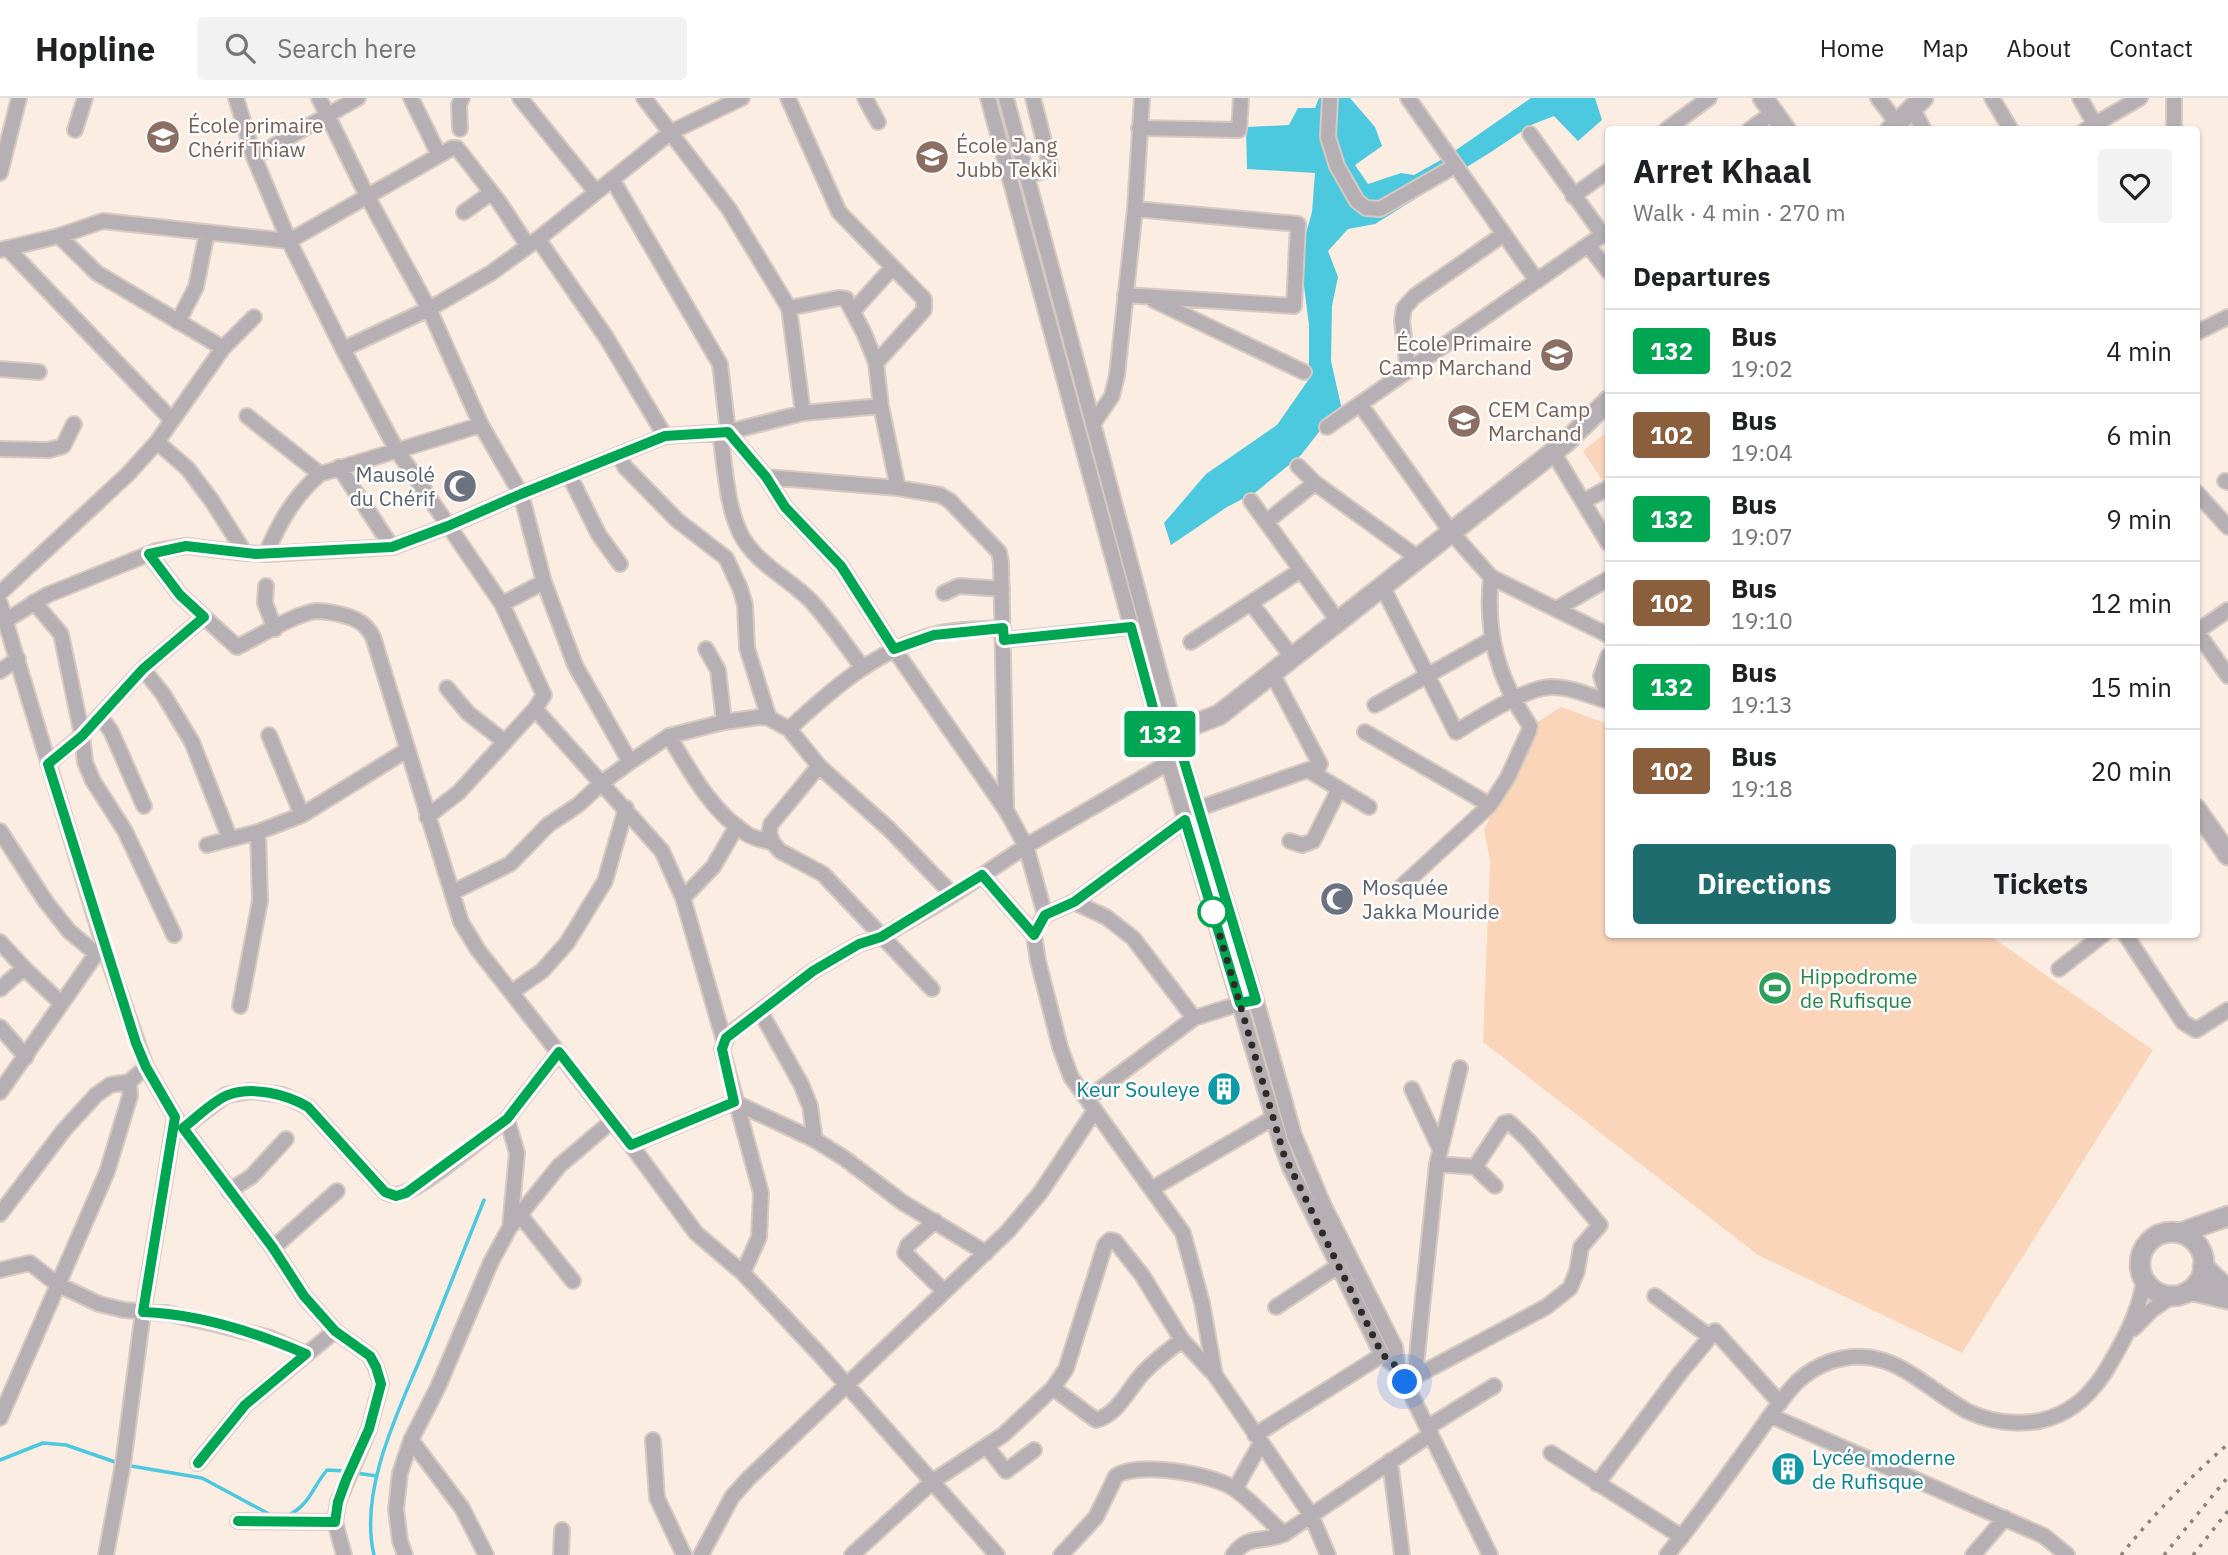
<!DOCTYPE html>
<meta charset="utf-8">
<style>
:root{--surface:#fff;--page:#f2f2f2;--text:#202124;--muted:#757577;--line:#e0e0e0;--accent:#1f6c6e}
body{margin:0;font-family:"IBM Plex Sans",sans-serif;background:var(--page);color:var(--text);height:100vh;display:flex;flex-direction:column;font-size:26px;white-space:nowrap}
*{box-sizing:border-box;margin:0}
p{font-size:23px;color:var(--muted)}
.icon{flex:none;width:38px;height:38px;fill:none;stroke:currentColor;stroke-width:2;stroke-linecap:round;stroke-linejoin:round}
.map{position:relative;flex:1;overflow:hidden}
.details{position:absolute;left:1605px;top:28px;width:595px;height:812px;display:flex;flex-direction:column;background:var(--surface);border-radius:7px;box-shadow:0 2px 5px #0004}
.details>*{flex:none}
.badge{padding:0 14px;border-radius:5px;font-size:24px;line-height:46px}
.you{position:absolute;width:35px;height:35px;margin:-18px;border:5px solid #fff;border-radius:50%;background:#1a73e8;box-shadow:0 0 0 10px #1a73e833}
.map>.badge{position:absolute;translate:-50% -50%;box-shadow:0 0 0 4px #fff}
h2{padding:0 28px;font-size:26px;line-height:63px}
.round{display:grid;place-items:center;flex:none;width:74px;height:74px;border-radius:7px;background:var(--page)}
.overview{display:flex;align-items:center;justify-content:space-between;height:119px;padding:0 28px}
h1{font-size:33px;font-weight:700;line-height:52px}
.primary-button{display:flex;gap:14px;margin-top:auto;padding:14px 28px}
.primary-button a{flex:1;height:80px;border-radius:7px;background:var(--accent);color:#fff;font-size:28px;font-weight:700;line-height:80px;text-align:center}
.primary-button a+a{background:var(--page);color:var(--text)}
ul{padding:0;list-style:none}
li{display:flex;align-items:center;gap:21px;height:84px;padding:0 28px;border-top:2px solid var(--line)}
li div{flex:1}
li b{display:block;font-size:26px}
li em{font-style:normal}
li .badge{min-width:77px;font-weight:700;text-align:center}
header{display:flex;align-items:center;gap:42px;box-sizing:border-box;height:98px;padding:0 35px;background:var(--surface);border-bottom:2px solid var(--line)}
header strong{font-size:33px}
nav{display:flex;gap:38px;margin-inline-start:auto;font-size:24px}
.search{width:490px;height:63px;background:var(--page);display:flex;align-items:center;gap:18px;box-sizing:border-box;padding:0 24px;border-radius:7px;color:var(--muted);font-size:26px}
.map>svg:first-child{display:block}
.green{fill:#fbd5ba}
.water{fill:#4cc8df}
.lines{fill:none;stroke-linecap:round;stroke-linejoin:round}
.stream{stroke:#4cc8df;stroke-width:3.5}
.minor-casing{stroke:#d7cac1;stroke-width:18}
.tertiary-casing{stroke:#d7cac1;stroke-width:23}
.minor{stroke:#b6b0b5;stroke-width:14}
.tertiary{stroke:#b6b0b5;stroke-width:19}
.rail{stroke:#8d837d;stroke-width:3.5;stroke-dasharray:3.5 7;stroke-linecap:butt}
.line-casing{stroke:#fff;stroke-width:16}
.line{stroke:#00a651;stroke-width:10}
.walk{stroke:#302a26;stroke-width:7;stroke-dasharray:0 12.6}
.stop-dot{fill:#fff;stroke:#00a651;stroke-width:3.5}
.labels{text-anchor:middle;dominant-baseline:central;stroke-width:5;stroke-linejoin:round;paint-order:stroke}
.education-label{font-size:21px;fill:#785e54;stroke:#fdfdfd;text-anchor:start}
.worship-label{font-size:21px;fill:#5b616d;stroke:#fdfdfd;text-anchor:end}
.leisure-label{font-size:21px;fill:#27864d;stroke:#fdfdfd;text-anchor:start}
.culture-label{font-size:21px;fill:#0d838f;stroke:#fdfdfd;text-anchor:end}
</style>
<header>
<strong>Hopline</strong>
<div class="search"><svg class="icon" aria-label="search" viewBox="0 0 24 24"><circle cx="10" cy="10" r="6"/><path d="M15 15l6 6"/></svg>Search here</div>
<nav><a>Home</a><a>Map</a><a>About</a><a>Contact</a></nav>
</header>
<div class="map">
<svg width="2228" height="1457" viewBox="0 0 2228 1457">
<rect width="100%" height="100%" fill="#fcede3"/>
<path class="green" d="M 1608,333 L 1608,385 L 1605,387 L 1583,353 Z
M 1561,609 L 1608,626 L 1608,836 L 1989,837 L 2153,952 L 1962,1255 L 1758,1157 L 1483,944 L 1490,763 L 1484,732 L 1533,627 Z"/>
<path class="water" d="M 1319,0 L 1350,0 L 1375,29 L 1382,48 L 1355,67 L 1368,86 L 1401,75 L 1414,77 L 1446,59 L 1531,0 L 1595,0 L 1602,22 L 1578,43 L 1554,18 L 1531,27 L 1491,54 L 1375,126 L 1348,131 L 1328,153 L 1338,179 L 1332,208 L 1331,263 L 1342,312 L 1326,325 L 1301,357 L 1256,394 L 1227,409 L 1171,447 L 1164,425 L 1206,376 L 1277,327 L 1309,281 L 1309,227 L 1300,157 L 1312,114 L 1315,75 L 1247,71 L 1246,29 L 1289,27 L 1298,10 L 1315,10 Z"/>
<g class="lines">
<path class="stream" d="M 0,1362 L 43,1345 L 66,1347 L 118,1365
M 125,1367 L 202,1380 L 271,1417
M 356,1375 L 377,1378
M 289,1417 C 310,1406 312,1390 327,1372 L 345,1373
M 374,1457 C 358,1390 401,1308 426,1247 C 445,1199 465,1150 484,1102"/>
<g class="minor-casing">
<path id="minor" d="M 236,0 L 254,59 L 289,143 L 343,251 L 396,351 L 502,506 L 544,597 L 535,611 L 459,694 L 427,719
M 319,0 L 367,98 L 429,211 L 481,327 L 521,396 L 544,484 L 575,567 L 630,664
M 411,0 L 439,57
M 520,0 L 596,94
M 644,0 L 729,111 L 789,210 L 803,315
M 788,0 L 839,114 L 924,201 L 924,212 L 876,265
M 865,0 L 878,24
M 988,0 L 1170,671 L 1281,1046 L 1290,1070 L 1382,1257 L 1398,1270
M 1006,0 L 1183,662 L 1256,902 L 1294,1037 L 1323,1106 L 1395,1249 L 1398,1270 L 1490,1457
M 1330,0 L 1328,39 L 1337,68 L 1357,103 L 1366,110 L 1380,111 L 1455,68
M 1408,0 L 1537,183
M 1878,0 L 1897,25
M 1992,0 L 2011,32
M 2080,0 L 2098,32
M 1912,10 L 1924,32
M 1139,30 L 1239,32 L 1241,0
M 460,31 L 459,7 L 462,0
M 75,32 L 85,0
M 1666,32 L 1709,0
M 1749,32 L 1774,14
M 2085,32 L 2140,0
M 2174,32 L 2174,0
M 1530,36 L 1603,137
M 254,59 L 358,0
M 0,75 L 19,0
M 1026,78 L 1051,71 L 1033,0
M 612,81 L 720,266 L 728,334 L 766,379 L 785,409 L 841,468 L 894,551 L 1006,712 L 1026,748 L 1045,817
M 1573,98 L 1608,73
M 464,114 L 491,95
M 59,138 L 97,175 L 223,250
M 538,141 L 606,239 L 665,338
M 1588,147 L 1608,173
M 7,150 L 172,322
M 0,152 L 59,138 L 103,123 L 289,143 L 452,50 L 457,50 L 461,55 L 499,104 L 528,148
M 1125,197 L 1294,208 L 1298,126 L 1135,111
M 1153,202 L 1304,274
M 789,210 L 839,200 L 846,201 L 864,235 L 876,265 L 881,308 L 898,390
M 853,213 L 893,169
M 178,224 L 196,189 L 207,134
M 2196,235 L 2228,219
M 343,251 L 429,211 L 491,175 L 538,141 L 671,34 L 742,0
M 0,271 L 39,274
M 1408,273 L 1402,223 L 1404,210 L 1415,198 L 1504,136
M 1360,306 L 1451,434 L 1491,479 L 1608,537
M 247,318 L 320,376
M 1093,326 L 1112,298 L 1117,277 L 1135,111 L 1142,0
M 1327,329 L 1608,133
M 720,335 C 725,367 726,405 740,435 C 755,465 787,479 810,502 C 829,522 846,548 863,570
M 157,344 L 188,371 L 212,403 L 245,455
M 0,351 L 49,352 L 63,348 L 74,326
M 1553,354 L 1608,445
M 619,357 L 625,369 L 677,422 L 726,460 L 740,490 L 745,507 L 747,550 L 769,620
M 1298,368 L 1315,385 L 1418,460
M 339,369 L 392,449
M 569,377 L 599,437 L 620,466
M 766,379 L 898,390 L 940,397 L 950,403 L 999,454 L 1001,464 L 1006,711
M 2225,383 L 2228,384
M 2196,394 L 2228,429
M 1251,403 L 1338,523
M 1584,403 L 1608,390
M 1266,424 L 1315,385
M 149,456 L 180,497 L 237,549 C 258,539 296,515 317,513 C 326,513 335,515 343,517 C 358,521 366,526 373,539 L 461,824 L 478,852 L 631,1047 L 696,1135 L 743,1175 L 822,1259 L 997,1457
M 266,456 C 279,425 294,398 320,376 L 481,327
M 266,488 L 265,505 L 275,531
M 1382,488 L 1456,634 C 1479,620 1523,591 1550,589 C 1569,588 1590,598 1608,603
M 0,495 L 128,376 L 157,344 L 223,250 L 254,219
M 944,495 L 959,488 L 1002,491
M 34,504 L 61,536 L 82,637 L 85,664 L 93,683 L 125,733 L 174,837
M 0,505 L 103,846 L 146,969 L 175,1019 L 273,1150 L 304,1198 L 335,1233 L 370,1258 L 376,1270 L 381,1286 L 369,1331 L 338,1404 L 335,1424 L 344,1457
M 1251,505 L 1292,559
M 502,506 L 544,484
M 1556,511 L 1608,481
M 5,523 L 47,497 L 156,453 L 186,448 L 245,455 L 266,456 L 392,449 L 448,428 L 521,396 L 665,338 L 728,334 L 803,315 L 881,308
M 2196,534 L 2228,512
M 2197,534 L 2228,578
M 1004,542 L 1131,529
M 1191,544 L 1301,472
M 706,551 L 718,572 L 724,624
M 1608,558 L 1601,578 L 1608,601
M 143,571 L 163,596 L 192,644 L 230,741
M 0,573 L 18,561
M 447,590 L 468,615 L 505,644
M 1375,607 L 1492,541
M 535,611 L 662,753 L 683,800 L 724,943
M 100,618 L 111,633 L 144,708
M 789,631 C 832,591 875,553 933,537 C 955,531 980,531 1003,530
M 1365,634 L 1490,707
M 269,637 L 302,717
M 669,638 C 690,673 711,713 747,736 C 754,741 765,742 773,745
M 48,666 L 82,637 L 143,571 L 204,519
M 819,668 L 771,726 L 769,735 L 773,745 L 780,753 L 823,776 L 932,891
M 1308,672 L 1369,709
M 1197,711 L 1319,668 L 1320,666 L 1272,575
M 0,733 L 46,804 L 69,833 L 95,855
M 1290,743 L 1302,747 L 1313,743 L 1339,691
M 207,747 L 258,734 L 302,717 L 407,652
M 982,777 L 1034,837 L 1038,863 L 1060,949 L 1071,979 L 1183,1135 L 1202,1205 L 1215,1277 L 1311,1417 L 1328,1457
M 1402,788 L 1490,707 L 1508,679 L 1529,633 L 1530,628 C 1498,581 1485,535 1491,479
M 453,794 L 510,766 L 548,727 L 578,707 L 603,684 L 630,664 L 669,638 L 724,624 L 759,619 L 769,620 L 789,631 L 819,668 L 889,731 L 953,797
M 683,800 L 713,769 L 737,728
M 1074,804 L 1106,819 L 1133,840 L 1194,920
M 1041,823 L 1045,817 L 1074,804 L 1185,722
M 2125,836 L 2183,924 L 2196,932 L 2228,912
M 0,844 L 24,870 L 61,905
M 2059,871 L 2104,836
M 0,891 L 24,870
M 512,894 L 542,873 L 567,845 L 605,783 L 626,710
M 240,908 L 260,803 L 258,734
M 760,913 L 801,986 L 810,1008 L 815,1042
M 0,929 L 26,959
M 1412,991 L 1440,1051
M 0,994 L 103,846
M 1087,1001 L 1194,920 L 1248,903
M 183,1030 L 226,997 L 251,993 L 283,997 L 308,1009 L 385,1094 C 390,1096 394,1098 400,1096 C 423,1091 485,1037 507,1021
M 631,1047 L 734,1004 L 815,1042 L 844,1060 L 902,1104 L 986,1155
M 1475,1069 L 1495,1088
M 1153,1090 L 1273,1020
M 229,1093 L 252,1078 L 286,1041
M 0,1116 L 64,1032 L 96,997 L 110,987 L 129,984 L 146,969
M 520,1117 L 573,1183
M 935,1123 L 908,1147 L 905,1155 L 944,1193
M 510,1129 L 517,1055 L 507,1021 L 559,954
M 273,1150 L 337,1093
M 0,1172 L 30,1165 L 57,1186 L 99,1206 L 124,1212 L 166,1215 L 215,1226 L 270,1240 L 306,1256
M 743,1175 L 759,1139 L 761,1095 L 722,951 L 728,937 L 813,873 L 859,846 L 881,839 L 953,797 L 1026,748 L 1168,665
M 1655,1198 L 1710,1239
M 1276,1209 L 1338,1168
M 2133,1231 L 2152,1212 L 2172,1198
M 1415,1277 L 1437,1066 L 1460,970
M 1405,1284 L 1546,1209 L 1570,1190 L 1577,1173 L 1581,1149 L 1600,1127 L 1529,1043 L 1509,1024 L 1504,1025 L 1475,1069 L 1437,1066
M 1053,1290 L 1096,1322 C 1120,1316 1130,1286 1147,1271 C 1158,1260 1170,1251 1182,1242 L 1215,1277
M 1771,1318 L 2044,1438 L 2067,1457
M 0,1320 L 107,1074 L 130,998 L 129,984
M 1428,1329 L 1494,1288
M 1255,1337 L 1382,1257
M 411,1342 L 462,1410 L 486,1457
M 653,1342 L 657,1400 L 684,1457
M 987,1349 L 1006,1373 L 1034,1352
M 1551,1355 L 1682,1439
M 1390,1363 L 1402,1457
M 198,1365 L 245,1307 L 335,1233
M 1597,1386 L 1680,1275 L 1715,1233 L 1780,1305
M 1235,1391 L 1261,1345
M 238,1423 L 335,1424
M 106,1457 L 123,1366 L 143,1214 L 175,1019
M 405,1457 L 400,1443 L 396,1411 L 400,1375 L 411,1342 L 438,1289 L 491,1164 L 510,1129 L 559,1068 L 612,1023
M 561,1457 L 562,1432
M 701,1457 L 732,1399 L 749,1380 L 1008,1133 L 1040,1095 L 1095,1012
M 852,1457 L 933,1383 L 1003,1337 L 1053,1290 L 1066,1271 L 1105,1147 L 1110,1142 L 1115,1143 L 1142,1177 L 1182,1242
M 1061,1457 L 1096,1419 L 1116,1378 C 1139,1363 1215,1376 1236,1392 C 1253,1404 1268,1422 1284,1436
M 1233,1457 C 1249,1435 1261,1446 1284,1436 L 1431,1336
M 1667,1457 C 1697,1420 1725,1381 1753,1342 C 1767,1323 1781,1300 1798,1283 C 1807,1275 1818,1268 1829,1264 C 1888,1243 1921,1288 1967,1313 C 1990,1324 2015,1327 2039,1323 C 2069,1317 2089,1299 2105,1274 C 2123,1244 2139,1216 2144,1182
M 1973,1457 L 2005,1420"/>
</g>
<g class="tertiary-casing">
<path id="tertiary" d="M 1763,0 L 1786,32
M 1890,32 L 1923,0
M 1161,639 L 1219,617 L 1566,344 L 1608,303
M 2196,711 L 2228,757
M2140 1166a32 32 0 1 1 64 0a32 32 0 1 1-64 0Z
M 2180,1135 L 2228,1118
M 2203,1168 L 2228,1192
M 2190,1192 L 2228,1201"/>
</g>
<use href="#minor" class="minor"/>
<use href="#tertiary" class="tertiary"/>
<path class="rail" d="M 2121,1457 C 2153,1417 2189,1380 2228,1346
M 2164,1457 L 2228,1379
M 2193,1457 L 2228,1413"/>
</g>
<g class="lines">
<g class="line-casing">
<path id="line" d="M 198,1365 L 245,1307 L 306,1256 C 255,1234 198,1216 143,1214 L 175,1019 L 146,969 L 136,945 L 48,666 L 82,638 L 143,571 L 204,519 L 180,497 L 149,456 L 186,448 L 256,456 L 392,449 L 448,428 L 521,396 L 665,338 L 728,334 L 766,379 L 785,409 L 841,468 L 894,551 L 934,537 L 1003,530 L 1004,542 L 1131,529 L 1161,639 L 1175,633 L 1256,902 L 1240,905 L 1185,722 L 1074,804 L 1045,817 L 1034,837 L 982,777 L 881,839 L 859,846 L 813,873 L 726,940 L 722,951 L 734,1004 L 631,1047 L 559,954 L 507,1021 L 406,1095 L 396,1098 L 385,1094 L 308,1009 C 286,996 253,988 228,997 C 214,1002 195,1021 183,1030 L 273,1150 L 304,1198 L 335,1233 L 370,1258 L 376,1269 L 381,1286 L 369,1331 L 346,1382 L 338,1404 L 335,1424 L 238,1423"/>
</g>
<use href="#line" class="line"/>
<path class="walk" d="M 1213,814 L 1284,1057 L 1382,1256 L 1398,1270 L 1405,1284"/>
</g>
<defs>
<g id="school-disc" transform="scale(1.75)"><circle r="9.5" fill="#8d6e63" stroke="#fdfdfd"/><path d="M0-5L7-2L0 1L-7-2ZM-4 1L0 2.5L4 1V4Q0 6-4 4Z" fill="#fff"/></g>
<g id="mosque-disc" transform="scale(1.75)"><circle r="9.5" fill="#6b7280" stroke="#fdfdfd"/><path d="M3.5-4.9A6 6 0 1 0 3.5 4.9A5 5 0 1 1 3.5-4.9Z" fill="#fff"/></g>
<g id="stadium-disc" transform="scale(1.75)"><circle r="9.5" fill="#2e9e5b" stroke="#fdfdfd"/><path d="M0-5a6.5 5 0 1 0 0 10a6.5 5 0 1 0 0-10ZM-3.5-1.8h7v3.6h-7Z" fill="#fff"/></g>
<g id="building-disc" transform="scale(1.75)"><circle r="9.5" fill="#0f9aa8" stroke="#fdfdfd"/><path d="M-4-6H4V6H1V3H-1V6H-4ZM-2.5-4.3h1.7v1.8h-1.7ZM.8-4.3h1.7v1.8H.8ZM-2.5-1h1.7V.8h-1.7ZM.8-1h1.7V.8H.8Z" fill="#fff"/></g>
</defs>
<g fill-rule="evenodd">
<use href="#school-disc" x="163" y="39"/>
<use href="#school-disc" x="932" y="59"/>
<use href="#school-disc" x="1557" y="257"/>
<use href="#school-disc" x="1464" y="323"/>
<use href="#mosque-disc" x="460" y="388"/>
<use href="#mosque-disc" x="1337" y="801"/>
<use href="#stadium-disc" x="1775" y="890"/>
<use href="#building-disc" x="1224" y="991"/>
<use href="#building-disc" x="1788" y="1371"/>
</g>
<circle class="stop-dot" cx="1213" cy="814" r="14"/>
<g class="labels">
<g class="education-label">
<text x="188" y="27">École primaire<tspan x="188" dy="24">Chérif Thiaw</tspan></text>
<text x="956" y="47">École Jang<tspan x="956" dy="24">Jubb Tekki</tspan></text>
<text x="1532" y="245" text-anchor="end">École Primaire<tspan x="1532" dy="24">Camp Marchand</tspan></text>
<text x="1488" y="311">CEM Camp<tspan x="1488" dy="24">Marchand</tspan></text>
</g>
<g class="worship-label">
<text x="435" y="376">Mausolé<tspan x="435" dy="24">du Chérif</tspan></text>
<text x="1362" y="789" text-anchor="start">Mosquée<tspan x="1362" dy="24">Jakka Mouride</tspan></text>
</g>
<g class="leisure-label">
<text x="1800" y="878">Hippodrome<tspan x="1800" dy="24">de Rufisque</tspan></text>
</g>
<g class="culture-label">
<text x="1200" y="991">Keur Souleye</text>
<text x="1812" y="1359" text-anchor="start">Lycée moderne<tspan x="1812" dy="24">de Rufisque</tspan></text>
</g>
</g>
</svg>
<div class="you" style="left:1405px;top:1284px"></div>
<b class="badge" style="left:1160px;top:636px;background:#00a651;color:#fff">132</b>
<section class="details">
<div class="overview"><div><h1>Arret Khaal</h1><p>Walk · 4 min · 270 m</p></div><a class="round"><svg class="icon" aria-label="heart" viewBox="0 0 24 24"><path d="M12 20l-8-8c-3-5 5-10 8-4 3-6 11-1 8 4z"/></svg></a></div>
<h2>Departures</h2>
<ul>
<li><span class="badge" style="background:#00a651;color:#fff">132</span><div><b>Bus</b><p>19:02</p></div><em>4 min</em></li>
<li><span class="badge" style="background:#8b5e3c;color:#fff">102</span><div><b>Bus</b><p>19:04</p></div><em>6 min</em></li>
<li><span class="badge" style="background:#00a651;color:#fff">132</span><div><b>Bus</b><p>19:07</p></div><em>9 min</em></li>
<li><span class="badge" style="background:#8b5e3c;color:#fff">102</span><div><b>Bus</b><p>19:10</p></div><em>12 min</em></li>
<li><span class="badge" style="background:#00a651;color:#fff">132</span><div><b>Bus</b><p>19:13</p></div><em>15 min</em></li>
<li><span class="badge" style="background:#8b5e3c;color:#fff">102</span><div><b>Bus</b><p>19:18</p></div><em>20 min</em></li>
</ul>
<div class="primary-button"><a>Directions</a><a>Tickets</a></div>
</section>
</div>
